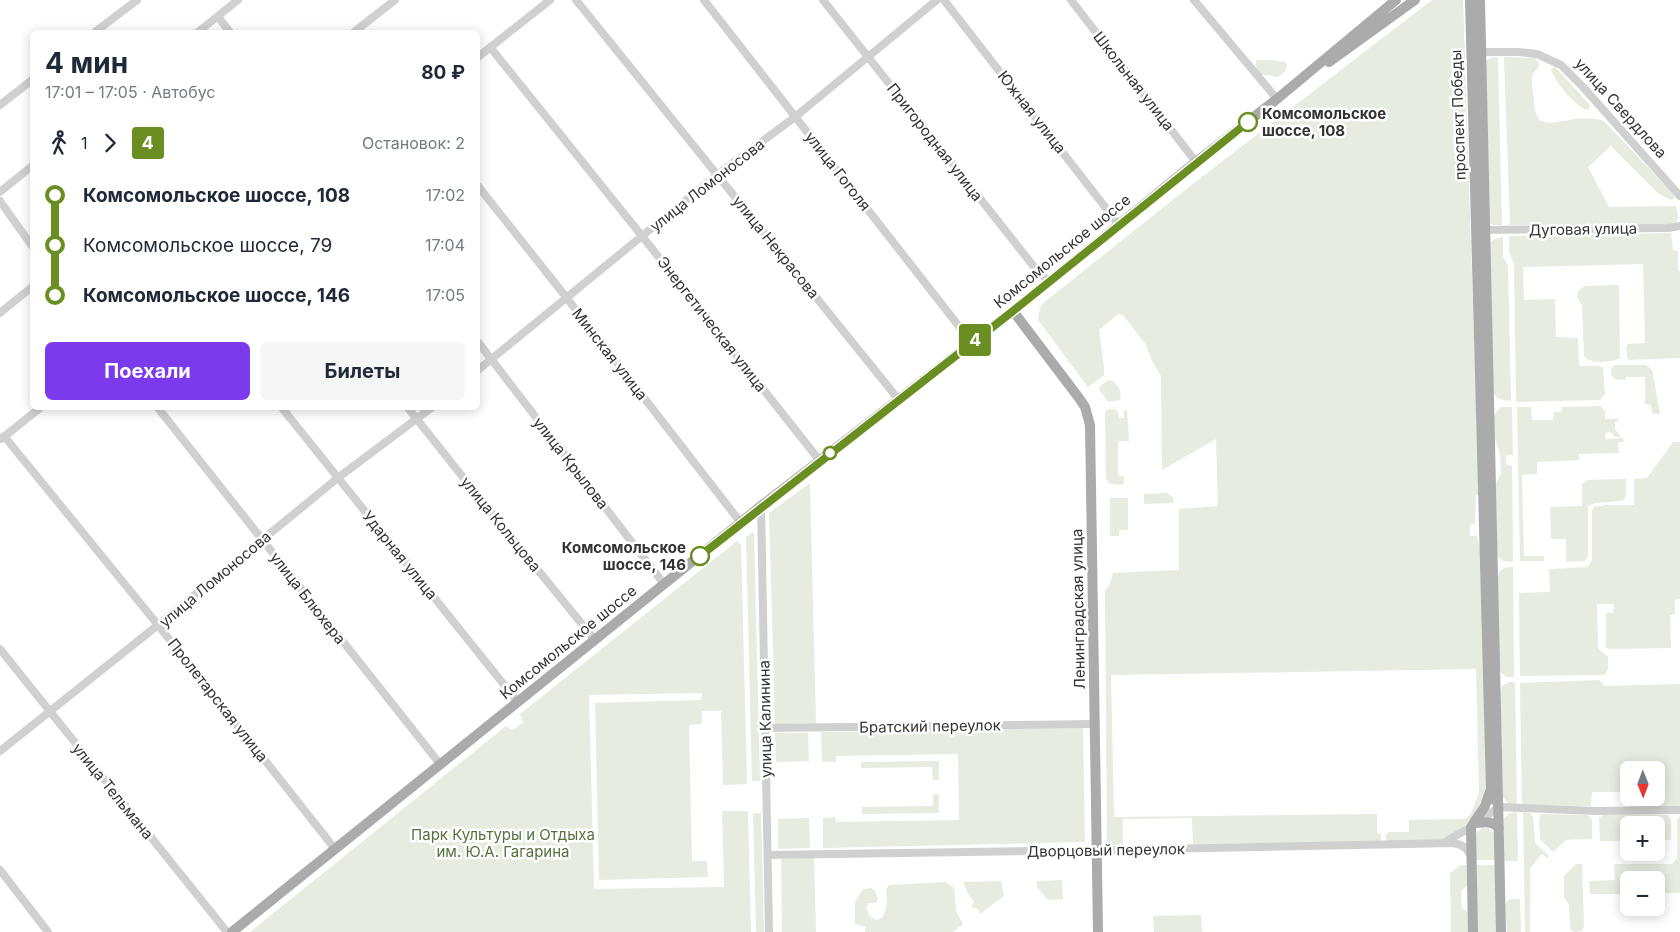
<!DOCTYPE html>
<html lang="ru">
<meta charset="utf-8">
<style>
:root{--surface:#fff;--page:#f6f6f7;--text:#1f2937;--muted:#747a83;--accent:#7c3aed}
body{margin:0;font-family:Inter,sans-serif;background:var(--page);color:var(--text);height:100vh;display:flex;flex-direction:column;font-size:19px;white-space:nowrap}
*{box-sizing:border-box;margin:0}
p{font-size:16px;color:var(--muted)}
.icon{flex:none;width:28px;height:28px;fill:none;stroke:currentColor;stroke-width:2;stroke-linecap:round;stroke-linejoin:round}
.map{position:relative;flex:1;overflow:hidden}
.sheet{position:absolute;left:30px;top:30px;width:450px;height:380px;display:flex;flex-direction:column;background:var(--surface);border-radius:8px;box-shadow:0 2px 12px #0003}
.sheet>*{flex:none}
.badge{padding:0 10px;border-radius:4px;font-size:18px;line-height:32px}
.needle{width:32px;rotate:179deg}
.fabs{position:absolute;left:1620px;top:761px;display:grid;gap:10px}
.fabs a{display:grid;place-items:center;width:45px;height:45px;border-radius:8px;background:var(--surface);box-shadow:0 2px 12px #0003;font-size:25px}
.map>.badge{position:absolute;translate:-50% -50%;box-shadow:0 0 0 2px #fff}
.legs{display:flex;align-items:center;gap:8px;height:55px;padding:0 15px;font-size:16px}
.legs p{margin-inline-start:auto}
.head{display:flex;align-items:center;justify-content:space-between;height:85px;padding:0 15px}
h1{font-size:28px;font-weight:700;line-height:38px}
.primary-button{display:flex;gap:10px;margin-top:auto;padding:10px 15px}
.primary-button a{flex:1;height:58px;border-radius:8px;background:var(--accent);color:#fff;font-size:20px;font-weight:700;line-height:58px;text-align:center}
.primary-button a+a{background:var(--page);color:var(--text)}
ul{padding:0 15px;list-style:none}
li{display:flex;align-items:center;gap:18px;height:50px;font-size:19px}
li i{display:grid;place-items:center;width:8px;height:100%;margin:0 6px;background:currentColor}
li i::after{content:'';width:12px;height:12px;margin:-6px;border:4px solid;border-radius:50%;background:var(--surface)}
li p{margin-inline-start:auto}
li:first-child i{background:linear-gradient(#0000 50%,currentColor 0)}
li:last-child i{background:linear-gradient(currentColor 50%,#0000 0)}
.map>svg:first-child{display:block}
.green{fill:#e6ecdf}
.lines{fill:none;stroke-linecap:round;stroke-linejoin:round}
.minor{stroke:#d0d0d0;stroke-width:8}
.major{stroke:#ababab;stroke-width:10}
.line-1-casing{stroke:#fff;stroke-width:11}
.line-1{stroke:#6b8e23;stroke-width:8}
.stop-1-dot{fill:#fff;stroke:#6b8e23;stroke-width:2.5}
.labels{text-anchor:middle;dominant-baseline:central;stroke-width:5;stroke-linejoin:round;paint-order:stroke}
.street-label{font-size:15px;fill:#333;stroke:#fff}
.stop-label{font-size:15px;font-weight:bold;fill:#333;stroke:#fff;text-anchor:start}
.park-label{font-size:15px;fill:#56703f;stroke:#fff}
</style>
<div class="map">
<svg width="1680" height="932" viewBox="0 0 1680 932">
<rect width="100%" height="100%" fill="#fff"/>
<path class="green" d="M 1432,0 L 1463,0 L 1479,495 L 1476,495 L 1475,524 L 1470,524 L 1470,536 L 1477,536 L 1482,557 L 1487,778 C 1483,810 1462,838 1429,842 C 1415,843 1400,842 1386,842 L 1386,835 L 1388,832 L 1409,832 L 1409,820 L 1465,819 L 1470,815 L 1479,793 L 1476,669 L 1111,675 L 1114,817 L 1377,814 L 1377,833 L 1381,834 L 1381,842 L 1193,844 L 1192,818 L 1123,819 L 1123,845 L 1107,845 L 1105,591 L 1110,584 L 1113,573 L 1179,570 L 1179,509 L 1218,506 L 1216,439 L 1162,470 L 1161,376 L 1152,361 L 1146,345 L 1123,315 L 1118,314 L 1099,330 L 1104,367 L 1104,375 L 1088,387 L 1038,320 L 1039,312 L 1042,304 L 1190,186 Z
M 1498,57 L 1502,225 L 1493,225 L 1490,223 L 1486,61 L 1491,58 Z
M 1504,57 L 1535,58 L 1540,64 C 1538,68 1535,71 1533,74 C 1530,81 1534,94 1534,101 C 1535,129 1550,123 1569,120 C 1580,118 1594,118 1604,121 L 1672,193 L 1675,198 L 1671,200 L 1658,193 L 1611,146 L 1588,167 L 1609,207 L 1676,206 L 1678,215 L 1677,221 L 1673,225 L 1510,225 Z
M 1256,60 L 1274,60 L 1280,62 L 1283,61 L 1287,64 L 1286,71 L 1277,77 L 1267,75 L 1260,75 L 1256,67 Z
M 1555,67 L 1590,105 L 1589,109 L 1587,110 C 1575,106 1555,82 1551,70 L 1552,68 Z
M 1671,233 L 1673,250 L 1678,251 L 1678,270 L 1680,271 L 1680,358 L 1630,360 L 1627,358 L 1626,346 L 1628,346 L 1627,344 L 1645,343 L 1643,264 L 1523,267 L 1524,300 L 1555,299 L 1556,337 L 1578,338 L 1579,366 L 1600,366 L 1603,368 L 1605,394 L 1600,400 L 1596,400 L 1516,402 L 1514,264 L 1509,252 L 1509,236 Z
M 1503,237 L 1503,256 L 1508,266 L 1511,401 L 1498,399 L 1493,393 L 1489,245 L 1494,239 Z
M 1619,285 L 1620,358 C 1612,363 1589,364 1584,356 L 1582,305 L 1577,297 L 1578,291 L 1585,286 Z
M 1614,365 L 1646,365 L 1652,370 L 1653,374 L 1660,414 L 1652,414 L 1651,405 L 1645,404 L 1645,377 L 1626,377 L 1626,380 L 1615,379 L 1611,375 L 1611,369 Z
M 1108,380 C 1118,381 1122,391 1120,400 L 1108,402 L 1098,388 Z
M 1600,406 L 1605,411 L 1605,419 L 1619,419 L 1615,423 L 1615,429 L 1621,437 L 1615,437 L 1611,432 L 1605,433 L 1606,439 L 1623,438 L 1624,442 L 1618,442 L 1619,453 L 1579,454 L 1579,460 L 1537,462 L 1537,474 L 1522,475 L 1524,556 L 1544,556 L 1544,561 L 1520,561 L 1517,407 L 1531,407 L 1532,420 L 1553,420 L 1554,412 L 1562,412 L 1562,407 Z
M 1501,407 L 1512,407 L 1513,455 L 1506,455 L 1506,465 L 1512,466 L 1513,562 L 1503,561 L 1497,556 L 1496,484 L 1501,473 L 1500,454 L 1494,435 L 1494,415 Z
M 1115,409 L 1118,412 L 1119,418 L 1124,418 L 1124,411 L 1127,410 L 1129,441 L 1118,441 L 1118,476 L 1124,476 L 1124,482 L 1122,485 L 1110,484 L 1106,479 L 1105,410 Z
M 1673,442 L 1680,442 L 1680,599 L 1675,600 L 1675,614 L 1670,615 L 1671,648 L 1610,649 L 1606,647 L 1606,613 L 1613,613 L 1614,604 L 1597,604 L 1598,648 L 1608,657 C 1608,663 1610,670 1604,675 L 1520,676 L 1519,593 L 1550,592 L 1549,569 L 1588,567 L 1592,560 L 1592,511 L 1594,507 L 1606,505 L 1634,505 L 1634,479 L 1647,478 Z
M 1626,479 L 1626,497 L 1622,501 L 1596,503 L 1588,506 L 1588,556 L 1585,561 L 1566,562 L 1566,539 L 1551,539 L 1550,507 L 1582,506 L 1582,484 L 1588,480 Z
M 810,483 L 816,724 L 775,724 L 769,513 Z
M 1167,493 L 1173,497 L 1174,503 L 1144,504 L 1144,494 Z
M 1110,498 L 1128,498 L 1128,530 L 1119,530 L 1119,536 L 1110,536 Z
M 754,532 L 760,781 L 752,781 L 746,537 Z
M 737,541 L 741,545 L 747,784 L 723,785 L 721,711 L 702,711 L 702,724 L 689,725 L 692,861 L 707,861 L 708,877 L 599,880 L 595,703 L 701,700 L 702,693 L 589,695 L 594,889 L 724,887 L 722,811 L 748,811 L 751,932 L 250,932 L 506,726 L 513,730 L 523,722 L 520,714 Z
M 1513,567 L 1514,677 L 1507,677 L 1501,673 L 1499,665 L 1497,580 C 1499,569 1503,567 1513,567 Z
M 1599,680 L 1605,686 L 1680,684 L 1680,807 L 1630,808 L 1629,798 L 1656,798 L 1656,770 L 1629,770 L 1629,792 L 1592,792 L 1591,806 L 1522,805 L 1520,683 Z
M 1509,682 L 1515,682 L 1517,804 L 1509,804 L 1503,797 L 1500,692 L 1502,686 Z
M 1083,728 L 1085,842 L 823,848 L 823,818 L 835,817 L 836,822 L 959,820 L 958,754 L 836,756 L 836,762 L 822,762 L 821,732 Z
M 775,733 L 808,733 L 809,761 L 776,762 Z
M 939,761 L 939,780 L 933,780 L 932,767 L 861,768 L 861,762 Z
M 933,794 L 939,794 L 939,813 L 862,814 L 862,807 L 933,806 Z
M 1517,812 L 1518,861 L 1504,861 L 1503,819 L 1510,813 Z
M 1523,812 L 1530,813 L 1533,816 L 1535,843 L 1549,856 L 1547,858 L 1542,854 L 1530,868 L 1530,932 L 1525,932 Z
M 753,813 L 761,813 L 764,932 L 756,932 Z
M 1540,814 L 1588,815 L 1592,820 L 1592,839 L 1566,840 L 1553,852 L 1540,839 L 1539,821 Z
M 1603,815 L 1668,815 L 1671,820 L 1671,840 L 1656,840 L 1656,825 L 1629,825 L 1629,841 L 1600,841 L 1599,818 Z
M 1680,816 L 1680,893 L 1656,893 L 1656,880 L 1629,880 L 1629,894 L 1590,894 L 1589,881 L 1615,880 L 1614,864 L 1672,864 L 1677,858 L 1677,820 Z
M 809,818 L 810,848 L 778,849 L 778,819 Z
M 1482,828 L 1488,828 L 1495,834 L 1496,860 L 1475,860 L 1475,834 Z
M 814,858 L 816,932 L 782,932 L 781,859 Z
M 1576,864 L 1582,864 L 1584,927 L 1582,931 L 1574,932 L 1571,930 L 1570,926 L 1569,904 L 1564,898 L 1564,876 Z
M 1461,865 L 1468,865 L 1468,885 L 1461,891 L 1462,908 L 1469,913 L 1470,932 L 1451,932 L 1450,873 Z
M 1475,865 L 1496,865 L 1496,932 L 1478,932 Z
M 1062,880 L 1063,899 L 1048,900 L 1037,887 L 1037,881 Z
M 1001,881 L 1004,896 L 980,914 L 978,909 L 971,907 L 974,902 L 969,896 L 963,882 Z
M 946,882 L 954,888 L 956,911 L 963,924 L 953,932 L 865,932 L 866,927 L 855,924 L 855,902 L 863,889 L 871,888 L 875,891 L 878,899 L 876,903 L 868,903 L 866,908 L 870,916 L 876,920 L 882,918 C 888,908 887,900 886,889 L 889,885 Z
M 1509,899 L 1520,899 L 1521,932 L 1507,932 L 1505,905 Z
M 1201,915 L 1202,932 L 1154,932 L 1153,916 Z"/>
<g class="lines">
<path class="minor" d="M 576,0 L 899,400
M 704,0 L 972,343
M 823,0 L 1035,268 L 1049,282
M 944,0 L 1119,225
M 1071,0 L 1196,162
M 1194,0 L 1277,99
M 218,17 L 230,32
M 95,32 L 137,0
M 198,32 L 238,0
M 354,32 L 395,0
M 490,47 L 642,236 L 820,461
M 1481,52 L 1518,52 L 1537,54 L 1561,65 L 1583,87 L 1680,196
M 478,57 L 550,0
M 0,105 L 32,80
M 478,186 L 566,297 L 741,523
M 0,192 L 32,166
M 0,201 L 32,246
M 1485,230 L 1669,228 L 1680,226
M 0,313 L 32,287
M 478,342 L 664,584
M 478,370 L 718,174 L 795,117 L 937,0
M 158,408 L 440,764
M 282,408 L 518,702
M 408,408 L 493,515 L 595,640
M 4,436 L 158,625 L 335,849
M 1,439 L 40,408
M 761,506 L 769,932
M 0,649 L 227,932
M 765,728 L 1095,724
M 0,751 L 158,625 L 339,477 L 431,408
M 1445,842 L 1471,827 L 1499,807 L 1595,811 L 1680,810
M 768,855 L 1104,850 L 1454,843 C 1463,845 1466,847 1470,855
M 0,870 L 48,932"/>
<path class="major" d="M 1470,0 L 1491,789 L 1494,800
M 1480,0 L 1501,932
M 1329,62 L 1415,0
M 1013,311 L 1079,398 L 1085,407 L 1090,425 L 1098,932
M 1477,823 C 1486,822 1492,821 1499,828
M 232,932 L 761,506 L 1013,311 L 1196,162 L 1277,99 L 1396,0
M 1473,932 L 1471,827 L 1485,806 L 1490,791"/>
</g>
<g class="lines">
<g class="line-1-casing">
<path id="line-1" d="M 700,556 L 1013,311 L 1248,122"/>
</g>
<use href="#line-1" class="line-1"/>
</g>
<g class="stop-1-dot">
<circle cx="1248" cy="122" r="9"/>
<circle cx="830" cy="453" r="6"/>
<circle cx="700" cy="556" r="9"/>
</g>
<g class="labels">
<g class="street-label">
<text transform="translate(1134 81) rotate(52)">Школьная улица</text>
<text transform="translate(1621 108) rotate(48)">улица Свердлова</text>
<text transform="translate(1032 112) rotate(52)">Южная улица</text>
<text transform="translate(1458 115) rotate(-92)">проспект Победы</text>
<text transform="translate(935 142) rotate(52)">Пригородная улица</text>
<text transform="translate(838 171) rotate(52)">улица Гоголя</text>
<text transform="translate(707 185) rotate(-38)">улица Ломоносова</text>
<text transform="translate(1583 229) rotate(-1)">Дуговая улица</text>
<text transform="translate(776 247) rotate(51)">улица Некрасова</text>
<text transform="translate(1062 251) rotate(-39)">Комсомольское шоссе</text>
<text transform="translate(712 324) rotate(52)">Энергетическая улица</text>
<text transform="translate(610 354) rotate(52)">Минская улица</text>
<text transform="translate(571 463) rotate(52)">улица Крылова</text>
<text transform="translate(501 524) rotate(51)">улица Кольцова</text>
<text transform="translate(400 555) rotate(51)">Ударная улица</text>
<text transform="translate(215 579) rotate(-40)">улица Ломоносова</text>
<text transform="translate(308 598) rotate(52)">улица Блюхера</text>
<text transform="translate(1078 609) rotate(-91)">Ленинградская улица</text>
<text transform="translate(568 642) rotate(-39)">Комсомольское шоссе</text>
<text transform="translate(218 700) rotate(52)">Пролетарская улица</text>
<text transform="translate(765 719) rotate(-91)">улица Калинина</text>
<text transform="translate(930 726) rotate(-1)">Братский переулок</text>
<text transform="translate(113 791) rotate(51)">улица Тельмана</text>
<text transform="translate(1106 850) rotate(-1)">Дворцовый переулок</text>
</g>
<g class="stop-label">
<text x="1262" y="113">Комсомольское<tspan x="1262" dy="17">шоссе, 108</tspan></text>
<text x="686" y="547" text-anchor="end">Комсомольское<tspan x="686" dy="17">шоссе, 146</tspan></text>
</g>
<g class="park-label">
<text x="503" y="834">Парк Культуры и Отдыха<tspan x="503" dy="17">им. Ю.А. Гагарина</tspan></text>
</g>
</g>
</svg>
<div class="fabs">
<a><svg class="needle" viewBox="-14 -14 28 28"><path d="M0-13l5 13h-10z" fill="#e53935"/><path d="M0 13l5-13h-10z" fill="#747a83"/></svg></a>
<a>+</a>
<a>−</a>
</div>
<b class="badge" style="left:975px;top:340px;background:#6b8e23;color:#fff">4</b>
<section class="sheet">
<div class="head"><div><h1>4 мин</h1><p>17:01 – 17:05 · Автобус</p></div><b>80 ₽</b></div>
<div class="legs"><svg class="icon" aria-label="walk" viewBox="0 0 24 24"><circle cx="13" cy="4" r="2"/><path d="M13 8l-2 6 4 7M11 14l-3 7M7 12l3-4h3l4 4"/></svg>1<svg class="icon" aria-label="forward" viewBox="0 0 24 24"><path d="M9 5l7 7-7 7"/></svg><b class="badge" style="background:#6b8e23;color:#fff">4</b><p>Остановок: 2</p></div>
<ul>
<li><i style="color:#6b8e23"></i><b>Комсомольское шоссе, 108</b><p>17:02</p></li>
<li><i style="color:#6b8e23"></i><span>Комсомольское шоссе, 79</span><p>17:04</p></li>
<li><i style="color:#6b8e23"></i><b>Комсомольское шоссе, 146</b><p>17:05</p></li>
</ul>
<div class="primary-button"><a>Поехали</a><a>Билеты</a></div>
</section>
</div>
